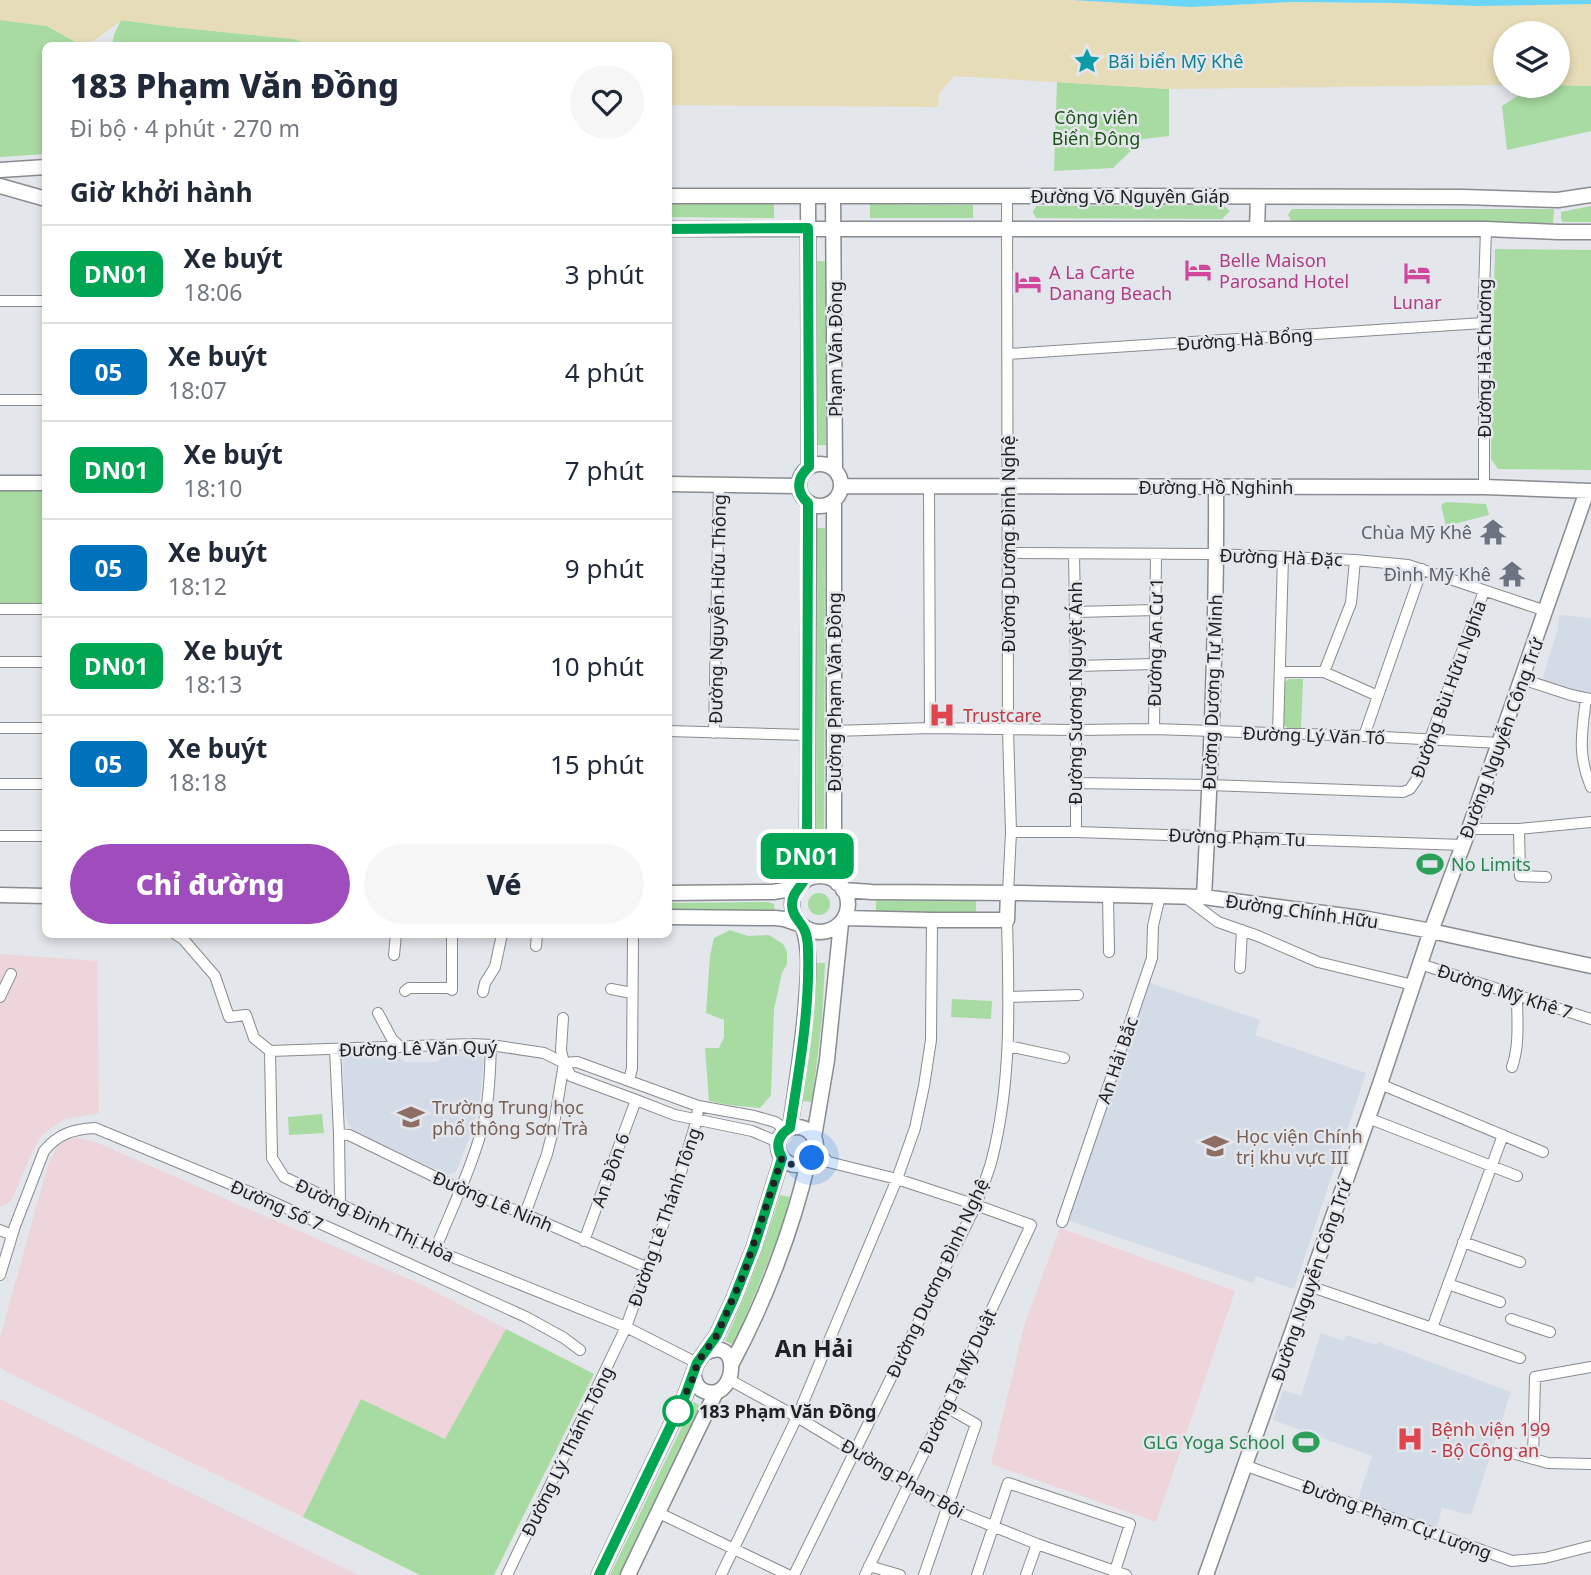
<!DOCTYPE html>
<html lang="vi">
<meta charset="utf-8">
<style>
:root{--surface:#fff;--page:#f6f6f7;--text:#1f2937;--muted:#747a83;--line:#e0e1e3;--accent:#9f4dbc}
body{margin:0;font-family:"Noto Sans",sans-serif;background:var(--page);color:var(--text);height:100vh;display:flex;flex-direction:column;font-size:26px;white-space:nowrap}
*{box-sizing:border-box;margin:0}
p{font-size:23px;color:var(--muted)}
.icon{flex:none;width:38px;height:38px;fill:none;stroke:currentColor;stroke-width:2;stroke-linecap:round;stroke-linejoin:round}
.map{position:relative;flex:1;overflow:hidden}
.panel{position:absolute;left:42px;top:42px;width:630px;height:896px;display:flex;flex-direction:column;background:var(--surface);border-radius:10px;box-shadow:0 4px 10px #0003}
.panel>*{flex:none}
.badge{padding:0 14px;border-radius:10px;font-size:24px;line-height:46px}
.controls{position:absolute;left:1493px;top:21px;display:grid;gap:14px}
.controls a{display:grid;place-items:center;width:77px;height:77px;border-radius:50%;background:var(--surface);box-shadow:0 4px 10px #0003;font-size:35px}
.you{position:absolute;width:35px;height:35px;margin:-18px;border:5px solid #fff;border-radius:50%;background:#1a73e8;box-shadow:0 0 0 10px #1a73e833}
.map>.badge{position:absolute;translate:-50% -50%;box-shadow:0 0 0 4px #fff}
h2{padding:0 28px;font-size:26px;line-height:63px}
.round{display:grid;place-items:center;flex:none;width:74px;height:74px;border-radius:37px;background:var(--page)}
.summary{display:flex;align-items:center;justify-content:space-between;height:119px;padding:0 28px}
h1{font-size:33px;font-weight:800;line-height:52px}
.cta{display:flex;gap:14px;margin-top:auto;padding:14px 28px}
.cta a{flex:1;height:80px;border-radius:42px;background:var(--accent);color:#fff;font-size:28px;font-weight:800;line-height:80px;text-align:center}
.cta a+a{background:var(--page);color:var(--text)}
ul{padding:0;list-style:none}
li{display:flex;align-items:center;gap:21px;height:98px;padding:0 28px;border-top:2px solid var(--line)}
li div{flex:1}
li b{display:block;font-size:26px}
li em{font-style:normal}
li .badge{min-width:77px;font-weight:700;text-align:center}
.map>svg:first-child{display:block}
.industrial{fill:#eed4db}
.built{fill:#d3dbe6}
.green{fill:#a8dba1}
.sand{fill:#e6dcb7}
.water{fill:#6ad5f7}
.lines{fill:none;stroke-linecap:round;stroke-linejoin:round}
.street-casing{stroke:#888b8f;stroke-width:12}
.secondary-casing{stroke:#888b8f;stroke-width:17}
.street{stroke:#fff;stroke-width:10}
.secondary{stroke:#fff;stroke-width:14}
.line-casing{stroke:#fff;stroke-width:16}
.line{stroke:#00a651;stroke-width:10}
.walk{stroke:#202123;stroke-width:7;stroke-dasharray:0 12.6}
.stop-dot{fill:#fff;stroke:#00a651;stroke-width:3.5}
.labels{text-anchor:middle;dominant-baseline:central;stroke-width:5;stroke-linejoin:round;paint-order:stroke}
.culture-label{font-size:18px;fill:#0d838f;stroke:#e3e6eb;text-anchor:start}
.park-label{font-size:18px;fill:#1c5516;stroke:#e3e6eb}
.street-label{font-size:18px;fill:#202123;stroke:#e3e6eb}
.hotel-label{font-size:18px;fill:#b23c85;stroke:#e3e6eb;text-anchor:start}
.worship-label{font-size:18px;fill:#5b616d;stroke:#e3e6eb;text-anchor:end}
.health-label{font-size:18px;fill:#be3a42;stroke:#e3e6eb;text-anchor:start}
.leisure-label{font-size:18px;fill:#27864d;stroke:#e3e6eb;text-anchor:start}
.education-label{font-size:18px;fill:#785e54;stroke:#e3e6eb;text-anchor:start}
.stop-label{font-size:18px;font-weight:bold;fill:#202123;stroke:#e3e6eb;text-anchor:start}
.district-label{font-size:24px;font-weight:bold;fill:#202123;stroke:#e3e6eb}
</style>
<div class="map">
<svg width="1591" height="1575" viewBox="0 0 1591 1575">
<rect width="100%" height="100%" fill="#e3e6eb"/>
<path class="industrial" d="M 0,954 L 97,961 L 99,1113 L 64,1119 L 41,1136 L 30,1157 L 11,1201 L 0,1207 Z
M 75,1137 L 98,1143 L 420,1284 L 506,1329 L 445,1439 L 361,1399 L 303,1517 L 5,1371 L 0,1367 L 0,1338 L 47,1168 L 58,1145 Z
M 1060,1228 L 1235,1291 L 1156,1522 L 991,1464 L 1025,1323 Z
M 0,1399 L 358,1575 L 0,1575 Z"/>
<path class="built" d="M 1559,615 L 1591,618 L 1591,695 L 1543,685 L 1544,673 L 1558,629 Z
M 1144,981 L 1260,1020 L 1255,1035 L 1366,1073 L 1294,1289 L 1256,1276 L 1253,1283 L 1064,1219 Z
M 448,1051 L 473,1051 L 484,1059 L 480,1097 L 471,1134 L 456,1172 L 448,1175 L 355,1132 L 348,1124 L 344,1109 L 343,1060 L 348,1053 L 391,1053 L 406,1062 L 437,1062 Z
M 1321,1333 L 1344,1341 L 1346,1335 L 1376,1345 L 1378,1342 L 1511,1392 L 1471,1515 L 1442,1508 L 1437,1527 L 1358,1500 L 1372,1456 L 1273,1420 L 1283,1390 L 1301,1396 Z"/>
<path class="green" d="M 0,20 L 47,26 L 81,45 L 46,46 L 45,154 L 0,157 Z
M 121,20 L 174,27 L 294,39 L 313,45 L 112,46 L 114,35 Z
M 1057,82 L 1169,89 L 1169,136 L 1143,139 L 1113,168 L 1054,171 Z
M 1558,85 L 1591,86 L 1591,131 L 1507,150 L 1502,106 L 1533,86 Z
M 670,204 L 774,204 L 774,218 L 670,217 Z
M 870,204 L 973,205 L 973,218 L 870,218 Z
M 1223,205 L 1230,211 L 1222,219 L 1036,218 L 1033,212 L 1036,206 Z
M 1591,206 L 1591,222 L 1563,222 L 1561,218 L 1561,212 Z
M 1292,209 L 1554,209 L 1553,223 L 1292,222 L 1288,215 Z
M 1495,249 L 1591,250 L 1591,470 L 1498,469 L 1491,459 Z
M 817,261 L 826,261 L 826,445 L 817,445 Z
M 0,490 L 45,490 L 45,603 L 0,603 Z
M 1446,502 L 1486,504 L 1489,515 L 1446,526 L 1441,505 Z
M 817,528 L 825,528 L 824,851 L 816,850 Z
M 1289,679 L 1303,679 L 1301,728 L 1288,728 L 1281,723 L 1283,684 Z
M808 904a11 11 0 1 1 22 0a11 11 0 1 1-22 0Z
M 876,900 L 976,901 L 976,914 L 876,913 Z
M 768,902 L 774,904 L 775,912 L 669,915 L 668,903 Z
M 730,930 L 748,936 L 769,935 L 783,944 L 787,952 L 787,964 L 782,973 L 774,1009 L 771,1095 L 760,1108 L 730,1105 L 709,1101 L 705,1048 L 719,1048 L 724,1037 L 724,1020 L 706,1013 L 710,956 L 714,938 Z
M 815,963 L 825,963 L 822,1020 L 812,1102 L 802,1101 L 812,1014 Z
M 952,999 L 992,1001 L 991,1019 L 951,1017 Z
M 322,1114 L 324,1133 L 289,1135 L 288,1117 Z
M 780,1195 L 790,1197 L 781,1230 L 734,1345 L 725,1341 C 747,1293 765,1245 780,1195 Z
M 506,1329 L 594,1374 L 494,1575 L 420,1575 L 303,1517 L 361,1399 L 445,1439 Z
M 694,1402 L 703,1407 L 620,1575 L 610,1575 Z"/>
<path class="sand" d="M 0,0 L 1072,0 L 1190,7 L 1292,2 L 1396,3 L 1476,6 L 1591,4 L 1591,86 L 1558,85 L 1558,33 L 1505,33 L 1505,85 L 1169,89 L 954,76 L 939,93 L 938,107 L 669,105 L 668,46 L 313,45 L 294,39 L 174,27 L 122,20 L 88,45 L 84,46 L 47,26 L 0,20 Z"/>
<path class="water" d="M 1072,0 L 1591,0 L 1591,4 L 1476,6 L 1396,3 L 1292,2 L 1190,7 Z"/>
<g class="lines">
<g class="street-casing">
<path id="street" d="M 1007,196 L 1008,730 L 1011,832 L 1008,893
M 0,301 L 46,301
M 1008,354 L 1483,323
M 0,400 L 46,400
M 929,485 L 930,728
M 1484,487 L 1484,328 L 1483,323 L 1486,229
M 1008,553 L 1216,554 L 1355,560 L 1408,565 L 1546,611
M 1074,554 L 1076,666 L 1076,832
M 0,609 L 46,609
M 1075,612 L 1156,610
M 0,662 L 46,662
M 1076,666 L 1155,664
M 1280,672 L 1324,672 L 1378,696
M 1324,672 L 1351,603 L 1355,560
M 1522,679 L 1571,695 L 1591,699
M 1586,698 C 1582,732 1577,754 1591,787
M 0,728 L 46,728
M 1154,729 L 1156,555
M 668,731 L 808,735
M 834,731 L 930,728 L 1076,730 L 1154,729 L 1364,736 L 1500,743
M 714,733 L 719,484
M 1278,733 L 1283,557
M 1364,736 L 1422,569
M 1076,783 L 1209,785 L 1403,792 L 1410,789 L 1417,779 L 1430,739 L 1484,591
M 0,784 L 46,784
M 1469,829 L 1519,829 L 1591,822
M 1519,829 L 1520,876 L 1546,877
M 1011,832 L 1076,832 L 1463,845
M 0,836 L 46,836
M 1108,895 L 1109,952
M 1185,897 L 1218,922 L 1258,936 L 1318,962 L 1413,985
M 175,934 L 183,939 L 215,976 L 229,1017 L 246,1015 L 254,1038 L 270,1051 L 272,1158 L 284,1177 L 435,1250 L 626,1327 L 697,1363
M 452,934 L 452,990
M 536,946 L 537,934
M 394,955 L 396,934
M 1420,964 L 1591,1019
M 1240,968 L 1242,930
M 611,989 L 632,993
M 405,991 L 409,988 L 452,988
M 483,992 L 485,983 L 495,967 L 502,934
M 0,997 L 11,974
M 1008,997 L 1078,995
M 378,1013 L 392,1039 L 400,1047
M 1008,1046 L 1064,1058
M 335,1049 L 339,1134 L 340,1205
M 270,1051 L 472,1044 L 491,1045 L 544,1053 L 564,1063 L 577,1062 L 698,1106 L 754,1116 L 775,1122 L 787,1130
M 564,1063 L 571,1076 L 636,1100 L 675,1115 L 752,1131 L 778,1142
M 1512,1067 C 1520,1044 1517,1019 1517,995
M 629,1081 L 632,1068 L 633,934
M 1380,1084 L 1543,1152
M 1368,1118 L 1517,1176
M 339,1134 L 349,1135 L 460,1189 L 525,1214 L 648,1268
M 816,1148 L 828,1162
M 812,1158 L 897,1179 L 976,1205 L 1031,1225 L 946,1407 L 865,1575
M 525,1214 L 547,1154 L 553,1130 L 564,1063 L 561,1050 L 563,1018
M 1062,1222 L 1152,958 L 1153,926 L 1160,896
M 0,1230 L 12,1235
M 584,1241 L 636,1100
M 1463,1242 L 1520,1262
M 435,1250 C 452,1208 476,1159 485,1116 C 490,1092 490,1069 491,1045
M 0,1275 L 15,1226 L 44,1151 C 58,1134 73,1129 95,1128 L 264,1198 L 526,1317 L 564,1338 L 580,1350
M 1448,1284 L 1500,1302
M 1309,1286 L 1520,1358
M 1511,1319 L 1550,1332
M 1432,1328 L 1503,1135
M 728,1379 L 797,1417 L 948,1508 L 1037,1544 L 1126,1575
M 1509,1452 L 1548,1463 L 1591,1464
M 1533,1459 L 1535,1377 L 1591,1367
M 1244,1465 L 1512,1561 L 1545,1558 L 1591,1546
M 659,1513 L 788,1575
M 869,1566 L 900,1575
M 507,1575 L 626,1327 L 676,1189 L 697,1119 L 698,1106
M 721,1575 L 797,1417 L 897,1179 L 915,1128 L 924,1086 L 931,1040 L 932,920
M 794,1575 L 976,1205 C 981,1190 988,1175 992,1159 C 1012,1081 1009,1000 1007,920
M 924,1575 L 976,1424 L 946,1407
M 977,1575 L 1008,1483 L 1130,1524 L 1114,1574
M 1026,1575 L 1037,1544"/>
</g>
<g class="secondary-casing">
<path id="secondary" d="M 0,170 L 46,167
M 0,186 L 46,199
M 668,196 L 1131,196 L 1463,197 L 1558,200 L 1591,195
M 808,196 L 809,467
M 833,196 L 835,470
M 668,229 L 1486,229 L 1558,232 L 1591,232
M 1257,229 L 1258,197
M799 485a21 21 0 1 1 42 0a21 21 0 1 1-42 0Z
M 0,483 L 46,483
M 668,484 L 798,486
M 841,486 L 1484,487 L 1591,491
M 834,501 L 834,855 L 837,883
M792 904a28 28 0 1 1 56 0a28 28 0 1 1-56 0Z
M 803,882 L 806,873 L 807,855 L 809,503
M 843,890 L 872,892 L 1020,893 L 1204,897 L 1368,919 L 1431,931 L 1591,966
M 668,893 L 773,892 L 791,889 L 801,884
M 0,895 L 46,896
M 1204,897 C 1211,760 1217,624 1216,487
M 668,917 L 775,918 L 784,919 L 801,925
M 844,918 L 932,920 L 1007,920 L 1008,893
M778 1146a19 19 0 1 1 38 0a19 19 0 1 1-38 0Z
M 790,1128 C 796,1086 803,1045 806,1003 C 808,977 811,952 803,927
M 814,1137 L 827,1060 L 841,923
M 732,1363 C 764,1304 793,1228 808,1162
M 694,1376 C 695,1384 699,1390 707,1392 C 737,1399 742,1334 705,1353
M 599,1575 L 685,1396 L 697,1363 L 717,1335 L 734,1298 L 754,1247 L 782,1158
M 628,1575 L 716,1392
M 1206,1575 L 1380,1084 L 1431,931 L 1469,829 L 1587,491"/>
</g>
<use href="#street" class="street"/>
<use href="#secondary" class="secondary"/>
</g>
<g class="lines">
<g class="line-casing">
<path id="line" d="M 599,1575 L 685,1396 L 697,1363 L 717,1335 L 734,1298 L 754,1247 L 782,1158 C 775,1146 778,1135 790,1128 C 799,1070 810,1010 808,950 C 808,943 807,935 804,929 C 800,921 792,916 792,905 C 792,894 798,890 803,882 C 808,874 807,863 807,855 L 808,503 C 796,492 796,478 809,467 L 808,228 L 668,229"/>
</g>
<use href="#line" class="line"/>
<path class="walk" d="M 678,1411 L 674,1418 L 694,1376 L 697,1363 L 717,1335 L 744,1273 L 782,1158 C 791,1168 802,1167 812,1158"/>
</g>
<defs>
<g id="sight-bare" transform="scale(2.1)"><path d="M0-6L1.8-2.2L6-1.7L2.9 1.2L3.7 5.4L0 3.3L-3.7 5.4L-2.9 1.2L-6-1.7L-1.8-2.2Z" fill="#0f9aa8" stroke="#e3e6eb" stroke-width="2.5" paint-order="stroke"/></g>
<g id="hotel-bare" transform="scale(2.1)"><path d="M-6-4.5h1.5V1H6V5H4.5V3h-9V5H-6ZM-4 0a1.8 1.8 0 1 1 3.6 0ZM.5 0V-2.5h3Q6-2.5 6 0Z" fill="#d1479c" stroke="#e3e6eb" stroke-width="2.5" paint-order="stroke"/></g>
<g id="temple-bare" transform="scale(2.1)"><path d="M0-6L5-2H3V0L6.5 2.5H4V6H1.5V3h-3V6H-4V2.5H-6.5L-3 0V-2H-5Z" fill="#6b7280" stroke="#e3e6eb" stroke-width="2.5" paint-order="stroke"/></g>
<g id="hospital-bare" transform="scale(2.1)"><path d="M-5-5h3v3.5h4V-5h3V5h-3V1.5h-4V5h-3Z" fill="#e0444e" stroke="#e3e6eb" stroke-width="2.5" paint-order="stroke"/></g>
<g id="stadium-bare" transform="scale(2.1)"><path d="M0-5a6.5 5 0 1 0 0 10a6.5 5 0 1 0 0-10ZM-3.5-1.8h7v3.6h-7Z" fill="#2e9e5b" stroke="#e3e6eb" stroke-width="2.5" paint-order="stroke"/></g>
<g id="school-bare" transform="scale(2.1)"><path d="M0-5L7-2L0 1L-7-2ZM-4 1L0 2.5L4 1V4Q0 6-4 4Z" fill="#8d6e63" stroke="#e3e6eb" stroke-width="2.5" paint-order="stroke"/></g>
<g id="university-bare" transform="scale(2.1)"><path d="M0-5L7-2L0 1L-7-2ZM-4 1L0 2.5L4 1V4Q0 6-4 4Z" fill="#8d6e63" stroke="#e3e6eb" stroke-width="2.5" paint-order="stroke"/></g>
</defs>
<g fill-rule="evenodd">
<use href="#sight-bare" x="1087" y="61"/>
<use href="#hotel-bare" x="1198" y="270"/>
<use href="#hotel-bare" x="1417" y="273"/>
<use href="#hotel-bare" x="1028" y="282"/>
<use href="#temple-bare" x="1493" y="532"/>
<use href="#temple-bare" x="1512" y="574"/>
<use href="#hospital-bare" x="942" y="715"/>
<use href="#stadium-bare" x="1430" y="864"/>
<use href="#school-bare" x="411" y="1117"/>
<use href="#university-bare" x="1215" y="1146"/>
<use href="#hospital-bare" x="1410" y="1439"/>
<use href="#stadium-bare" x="1306" y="1442"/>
</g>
<circle class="stop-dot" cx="678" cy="1411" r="14"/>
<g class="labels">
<g class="culture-label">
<text x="1108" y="61">Bãi biển Mỹ Khê</text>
</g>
<g class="park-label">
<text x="1096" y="117">Công viên<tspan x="1096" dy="21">Biển Đông</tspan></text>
</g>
<g class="street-label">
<text x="1130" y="196">Đường Võ Nguyên Giáp</text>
<text transform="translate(1245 339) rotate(-4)">Đường Hà Bổng</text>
<text transform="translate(835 349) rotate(-90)">Phạm Văn Đồng</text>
<text transform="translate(1484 358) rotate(-90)">Đường Hà Chương</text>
<text x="1216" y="487">Đường Hồ Nghinh</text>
<text transform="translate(1008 544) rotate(-90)">Đường Dương Đình Nghệ</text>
<text transform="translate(1281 557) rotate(2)">Đường Hà Đặc</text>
<text transform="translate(717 609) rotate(-89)">Đường Nguyễn Hữu Thông</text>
<text transform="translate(1155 642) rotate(-89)">Đường An Cư 1</text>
<text transform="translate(1448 689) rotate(-70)">Đường Bùi Hữu Nghĩa</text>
<text transform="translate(834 692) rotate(-90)">Đường Phạm Văn Đồng</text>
<text transform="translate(1212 692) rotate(-88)">Đường Dương Tự Minh</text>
<text transform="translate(1075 693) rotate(-90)">Đường Sương Nguyệt Ánh</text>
<text transform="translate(1314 735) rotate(2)">Đường Lý Văn Tố</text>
<text transform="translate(1501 738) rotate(-70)">Đường Nguyễn Công Trứ</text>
<text transform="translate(1237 837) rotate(2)">Đường Phạm Tu</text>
<text transform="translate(1302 911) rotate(8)">Đường Chính Hữu</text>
<text transform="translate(1505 991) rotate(18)">Đường Mỹ Khê 7</text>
<text transform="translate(418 1048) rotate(-1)">Đường Lê Văn Quý</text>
<text transform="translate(1117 1060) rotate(-71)">An Hải Bắc</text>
<text transform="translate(610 1170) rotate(-70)">An Đồn 6</text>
<text transform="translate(493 1201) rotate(23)">Đường Lê Ninh</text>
<text transform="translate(277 1205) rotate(24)">Đường Số 7</text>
<text transform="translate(664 1217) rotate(-71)">Đường Lê Thánh Tông</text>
<text transform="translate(375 1220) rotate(25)">Đường Đinh Thị Hòa</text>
<text transform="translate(937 1278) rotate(-65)">Đường Dương Đình Nghệ</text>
<text transform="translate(1311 1280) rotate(-71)">Đường Nguyễn Công Trứ</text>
<text transform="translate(957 1381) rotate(-65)">Đường Tạ Mỹ Duật</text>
<text transform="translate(567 1451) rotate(-64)">Đường Lý Thánh Tông</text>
<text transform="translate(903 1478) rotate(30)">Đường Phan Bôi</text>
<text transform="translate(1397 1519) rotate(20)">Đường Phạm Cự Lượng</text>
</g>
<g class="hotel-label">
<text x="1219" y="260">Belle Maison<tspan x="1219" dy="21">Parosand Hotel</tspan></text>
<text x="1049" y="272">A La Carte<tspan x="1049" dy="21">Danang Beach</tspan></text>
<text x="1417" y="302" text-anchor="middle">Lunar</text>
</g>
<g class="worship-label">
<text x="1472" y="532">Chùa Mỹ Khê</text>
<text x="1491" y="574">Đình Mỹ Khê</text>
</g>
<g class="health-label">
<text x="963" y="715">Trustcare</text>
<text x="1431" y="1429">Bệnh viện 199<tspan x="1431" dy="21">- Bộ Công an</tspan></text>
</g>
<g class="leisure-label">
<text x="1451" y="864">No Limits</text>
<text x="1285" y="1442" text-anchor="end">GLG Yoga School</text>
</g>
<g class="education-label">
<text x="432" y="1107">Trường Trung học<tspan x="432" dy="21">phổ thông Sơn Trà</tspan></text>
<text x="1236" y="1136">Học viện Chính<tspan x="1236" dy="21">trị khu vực III</tspan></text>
</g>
<g class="stop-label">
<text x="699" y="1411">183 Phạm Văn Đồng</text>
</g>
<g class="district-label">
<text x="814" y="1347">An Hải</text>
</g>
</g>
</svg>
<div class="controls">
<a><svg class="icon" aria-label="layers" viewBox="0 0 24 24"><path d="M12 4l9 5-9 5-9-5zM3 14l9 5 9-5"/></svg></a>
</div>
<div class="you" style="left:812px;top:1158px"></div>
<b class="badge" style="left:807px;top:856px;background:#00a651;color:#fff">DN01</b>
<section class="panel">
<div class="summary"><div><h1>183 Phạm Văn Đồng</h1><p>Đi bộ · 4 phút · 270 m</p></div><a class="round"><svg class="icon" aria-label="heart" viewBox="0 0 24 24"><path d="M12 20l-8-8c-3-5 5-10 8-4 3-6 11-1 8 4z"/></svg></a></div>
<h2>Giờ khởi hành</h2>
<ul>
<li><span class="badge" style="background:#00a651;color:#fff">DN01</span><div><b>Xe buýt</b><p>18:06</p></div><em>3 phút</em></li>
<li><span class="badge" style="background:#0072bc;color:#fff">05</span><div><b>Xe buýt</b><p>18:07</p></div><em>4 phút</em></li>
<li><span class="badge" style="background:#00a651;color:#fff">DN01</span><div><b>Xe buýt</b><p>18:10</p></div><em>7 phút</em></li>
<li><span class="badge" style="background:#0072bc;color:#fff">05</span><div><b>Xe buýt</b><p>18:12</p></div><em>9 phút</em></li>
<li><span class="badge" style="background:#00a651;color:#fff">DN01</span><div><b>Xe buýt</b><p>18:13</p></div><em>10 phút</em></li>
<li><span class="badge" style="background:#0072bc;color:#fff">05</span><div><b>Xe buýt</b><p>18:18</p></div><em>15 phút</em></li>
</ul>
<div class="cta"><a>Chỉ đường</a><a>Vé</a></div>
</section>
</div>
